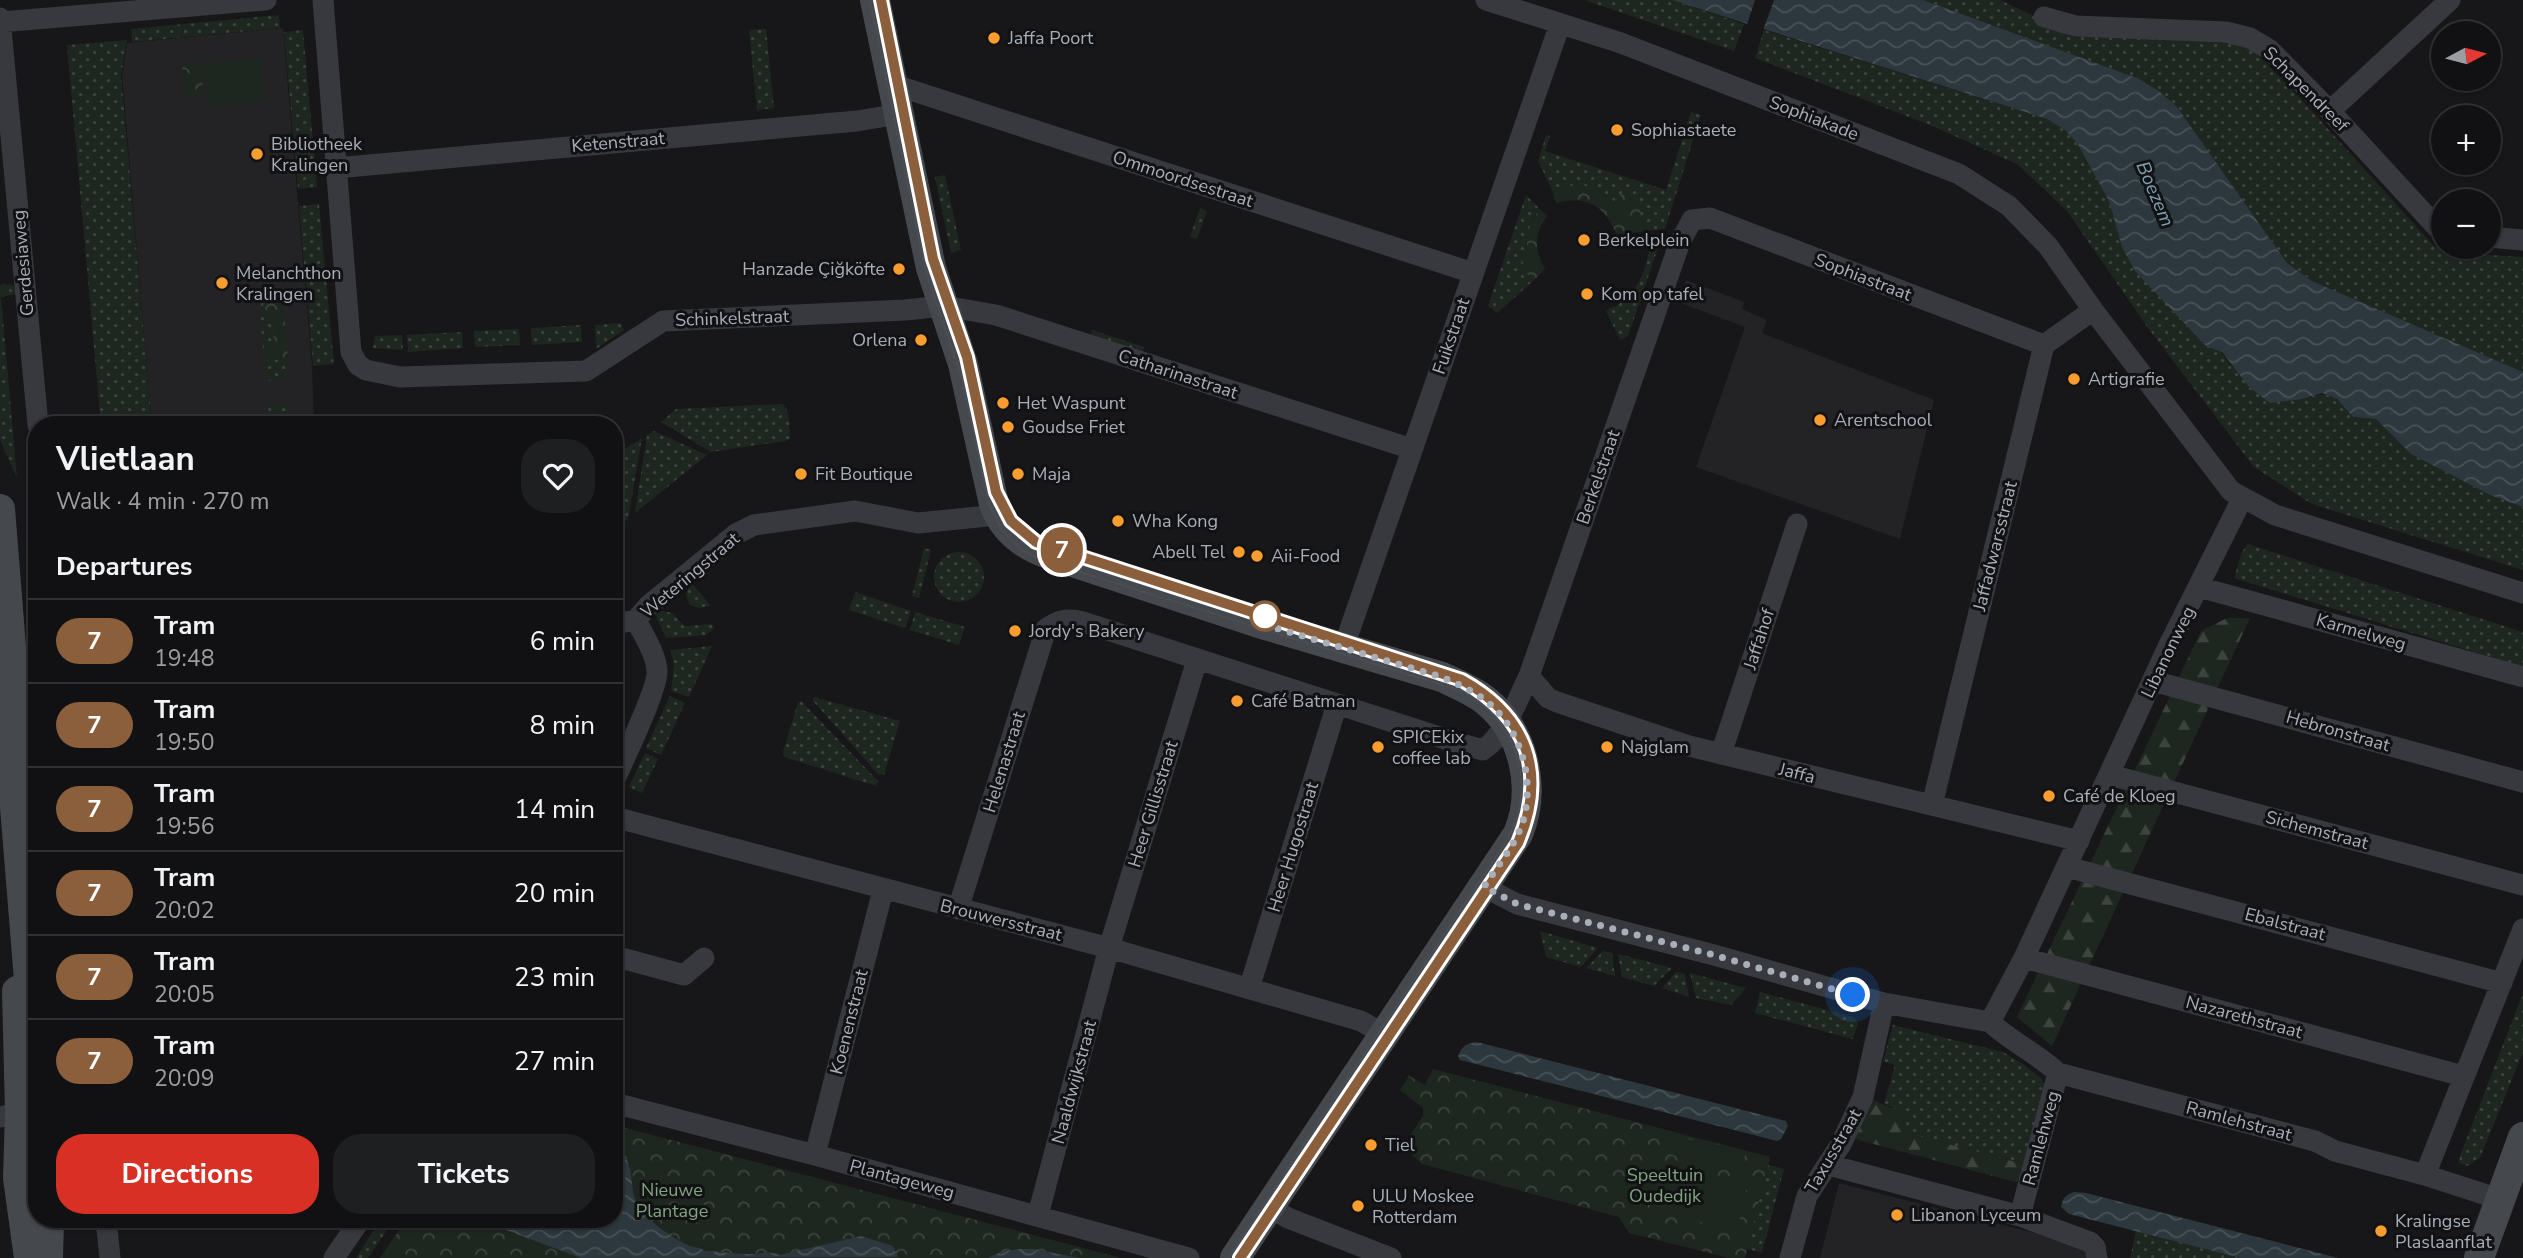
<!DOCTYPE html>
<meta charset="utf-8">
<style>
:root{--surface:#111113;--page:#1e1f21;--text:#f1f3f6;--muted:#9c9da0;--line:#303133;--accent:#d93025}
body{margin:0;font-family:"Nunito Sans",sans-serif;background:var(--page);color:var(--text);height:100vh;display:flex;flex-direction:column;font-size:26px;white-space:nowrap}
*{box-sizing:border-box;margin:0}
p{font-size:23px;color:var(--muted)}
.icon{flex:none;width:38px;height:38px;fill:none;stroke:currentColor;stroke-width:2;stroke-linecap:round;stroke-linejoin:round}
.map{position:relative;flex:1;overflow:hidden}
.drawer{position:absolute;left:28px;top:416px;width:595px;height:812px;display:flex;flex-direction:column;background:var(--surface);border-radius:28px;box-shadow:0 2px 5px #0004,0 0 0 2px var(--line)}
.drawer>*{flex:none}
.badge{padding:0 14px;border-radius:23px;font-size:24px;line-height:46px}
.needle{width:46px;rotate:83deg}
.controls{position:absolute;left:2431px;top:21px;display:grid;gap:14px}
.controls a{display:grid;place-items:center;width:70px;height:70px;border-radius:50%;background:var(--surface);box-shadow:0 2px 5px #0004,0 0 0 2px var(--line);font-size:35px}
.you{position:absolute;width:35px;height:35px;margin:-18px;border:5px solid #fff;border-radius:50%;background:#1a73e8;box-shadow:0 0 0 10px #1a73e833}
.map>.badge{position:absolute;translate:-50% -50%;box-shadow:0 0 0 4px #fff}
h2{padding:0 28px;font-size:26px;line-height:63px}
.round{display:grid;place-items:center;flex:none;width:74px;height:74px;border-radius:28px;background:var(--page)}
.summary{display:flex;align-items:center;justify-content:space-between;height:119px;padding:0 28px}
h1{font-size:33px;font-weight:700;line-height:52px}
.cta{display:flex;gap:14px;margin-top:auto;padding:14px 28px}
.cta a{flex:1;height:80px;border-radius:28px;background:var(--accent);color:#fff;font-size:28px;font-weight:700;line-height:80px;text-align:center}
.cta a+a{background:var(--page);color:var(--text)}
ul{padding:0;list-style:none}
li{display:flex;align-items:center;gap:21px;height:84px;padding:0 28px;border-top:2px solid var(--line)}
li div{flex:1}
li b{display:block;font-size:26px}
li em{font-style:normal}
li .badge{min-width:77px;font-weight:700;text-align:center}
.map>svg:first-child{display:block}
.built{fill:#232326}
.grass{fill:url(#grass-dots)}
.forest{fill:url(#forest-firs)}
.park{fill:url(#park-crowns)}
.pitch{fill:#1e271f}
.water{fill:url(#water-waves)}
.pier{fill:#171719}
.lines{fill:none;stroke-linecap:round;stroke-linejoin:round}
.street{stroke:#37393e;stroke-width:21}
.secondary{stroke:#45494e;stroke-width:30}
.tram{stroke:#4a4e53;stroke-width:2}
.line-casing{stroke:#fff;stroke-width:16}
.line{stroke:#8b5e3c;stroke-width:10}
.walk{stroke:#a8afb9;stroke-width:7;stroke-dasharray:0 12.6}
.poi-dot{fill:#f99d2e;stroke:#121214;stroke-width:2.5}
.stop-dot{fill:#fff;stroke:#8b5e3c;stroke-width:3.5}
.labels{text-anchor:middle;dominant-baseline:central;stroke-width:6;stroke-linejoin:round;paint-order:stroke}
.poi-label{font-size:18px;fill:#a8afb9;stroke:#121214;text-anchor:start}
.street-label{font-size:18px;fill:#a8afb9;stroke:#121214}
.park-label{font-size:18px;fill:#81a57e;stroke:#121214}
.water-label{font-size:19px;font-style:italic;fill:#7ea2b5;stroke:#121214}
</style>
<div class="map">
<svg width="2523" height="1258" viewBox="0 0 2523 1258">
<defs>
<pattern id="grass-dots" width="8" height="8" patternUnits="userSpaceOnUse" patternTransform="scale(1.75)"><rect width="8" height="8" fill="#1e271f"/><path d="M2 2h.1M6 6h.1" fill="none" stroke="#3c443d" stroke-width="1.8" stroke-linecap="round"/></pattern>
<pattern id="forest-firs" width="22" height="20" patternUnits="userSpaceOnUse" patternTransform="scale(1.75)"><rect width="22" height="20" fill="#1e271f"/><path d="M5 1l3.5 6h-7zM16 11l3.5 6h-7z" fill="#3c443d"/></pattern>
<pattern id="park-crowns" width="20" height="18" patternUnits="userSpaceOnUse" patternTransform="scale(1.75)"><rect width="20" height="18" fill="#1e271f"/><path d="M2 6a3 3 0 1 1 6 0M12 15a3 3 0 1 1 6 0" fill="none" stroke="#3c443d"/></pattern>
<pattern id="water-waves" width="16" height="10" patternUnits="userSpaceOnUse" patternTransform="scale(1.75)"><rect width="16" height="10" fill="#2c383d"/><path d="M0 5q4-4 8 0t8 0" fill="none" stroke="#485257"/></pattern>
</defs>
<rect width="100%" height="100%" fill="#171719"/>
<path class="built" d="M 283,28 L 312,366 L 314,425 L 152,425 L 122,75 L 127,43 Z
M 1686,280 L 1744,302 L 1742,309 L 1767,320 L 1762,333 L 1934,400 L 1900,539 L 1696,467 L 1745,327 L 1678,302 Z
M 1839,1183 L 2089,1247 L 2087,1258 L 1820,1258 Z"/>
<path class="grass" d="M 1584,0 L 1672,0 L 1744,24 L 1734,51 Z
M 1923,0 L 2000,0 L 2063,30 L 2227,42 L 2253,50 L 2300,98 L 2434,246 L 2451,253 L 2523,257 L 2523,372 L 2312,281 L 2287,263 L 2177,107 L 2159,91 L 2137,78 Z
M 279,15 L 280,28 L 132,42 L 131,29 Z
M 766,29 L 774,108 L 757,110 L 749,30 Z
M 303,30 L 317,187 L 298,189 L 284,32 Z
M 1764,30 L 2047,119 L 2065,130 L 2077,143 L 2109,201 L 2122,247 L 2221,352 L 2230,365 L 2302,399 C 2330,390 2335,395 2353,417 L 2376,419 L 2411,454 L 2490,495 L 2523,507 L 2523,570 L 2312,504 L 2254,467 L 2148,328 L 2067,211 L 2017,164 L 1930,125 L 1755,58 Z
M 127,40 L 121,75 L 152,425 L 101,425 L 67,45 Z
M 1691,112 L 1701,115 L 1665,229 L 1646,231 L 1639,206 L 1614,202 L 1605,193 L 1566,186 L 1552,190 L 1538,161 L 1546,135 L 1550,136 L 1545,151 L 1666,190 Z
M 945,175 L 961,250 L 951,253 L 935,177 Z
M 1526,195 L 1539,208 C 1531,221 1525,237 1527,252 L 1521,253 L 1528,276 L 1533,281 L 1497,313 L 1488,306 Z
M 319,204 L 334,364 L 313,366 L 299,206 Z
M 1200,208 L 1207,211 L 1197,239 L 1190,237 Z
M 1649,248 L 1658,248 L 1628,336 L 1620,340 L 1606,311 C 1612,306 1615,308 1620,303 C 1638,290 1647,269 1649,248 Z
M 11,284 L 16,289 L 16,294 L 1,297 L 17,478 L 0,440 L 0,285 Z
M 277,290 L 278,299 L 263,301 C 273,324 276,336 269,360 L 284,359 L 286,379 L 266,381 L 258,291 Z
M 620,323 L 624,330 L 596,349 L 595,325 Z
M 581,325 L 582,342 L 532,345 L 531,328 Z
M 519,329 L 520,345 L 475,347 L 474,331 Z
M 1092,330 L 1144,347 L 1142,354 L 1090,337 Z
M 462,332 L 463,348 L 408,352 L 407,335 Z
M 402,335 L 403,350 L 373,348 L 375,336 Z
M 287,404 L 289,425 L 270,425 L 268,406 Z
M 782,404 C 791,410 789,428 790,438 L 785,441 L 711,452 L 661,422 L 676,409 Z
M 654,431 L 707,455 L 635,513 L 647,435 Z
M 642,438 L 628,519 L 618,527 L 614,521 L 614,456 Z
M 2248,544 L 2523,632 L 2523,667 L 2234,578 L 2242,552 Z
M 924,548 L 931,550 L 919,598 L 912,596 Z
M934 577a25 25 0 1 1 50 0a25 25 0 1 1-50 0Z
M 691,582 L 711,606 L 698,608 L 689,604 L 686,594 Z
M 855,592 L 911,611 L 905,628 L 849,610 Z
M 657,610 L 673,613 L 684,626 L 712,624 L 714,628 L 706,635 L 666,638 L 654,612 Z
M 915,612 L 965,627 L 959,645 L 910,630 Z
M 712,646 L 689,697 L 671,691 L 674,664 L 670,650 Z
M 670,696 L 685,703 L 661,755 L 646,748 Z
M 814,697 L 900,721 L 884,775 L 878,774 L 813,701 Z
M 801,701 L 878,781 L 876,786 L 784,757 L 783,752 L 798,702 Z
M 645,753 L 658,759 L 642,793 L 629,787 Z
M 1540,931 L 1598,948 L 1581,967 L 1546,957 Z
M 1603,951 L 1612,953 L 1615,976 L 1586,968 Z
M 1618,954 L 1672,968 L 1654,986 L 1622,977 Z
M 1676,972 L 1685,974 L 1689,997 L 1662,988 Z
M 1690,973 L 1746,988 L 1731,1005 L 1696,998 Z
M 1760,992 L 1853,1017 L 1858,1023 L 1853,1039 L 1755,1013 Z
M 2523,993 L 2523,1052 L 2480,1158 L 2467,1166 L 2459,1163 L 2460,1156 Z
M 1893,1025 L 2003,1052 L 2023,1064 L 2042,1079 L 2045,1086 L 2023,1164 L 1907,1133 L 1901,1113 L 1884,1103 L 1895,1065 L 1883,1061 Z
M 1768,1165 L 1784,1169 L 1762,1253 L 1747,1249 Z
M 380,1220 L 394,1220 L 368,1258 L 356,1258 Z
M 2136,1231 L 2240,1258 L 2130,1258 Z"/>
<path class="forest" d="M 2227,618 L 2250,618 L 2052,1046 L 2017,1017 L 2201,631 Z
M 1870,1098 L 1901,1113 L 1907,1133 L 2023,1164 L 2019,1183 L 1855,1139 Z"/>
<path class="park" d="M 201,62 L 203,95 L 185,96 L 182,64 Z
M 1583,185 L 1605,193 L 1614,201 L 1626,189 L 1639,206 L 1646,231 L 1617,235 C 1605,207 1588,194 1556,203 L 1552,190 L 1566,186 Z
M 1539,208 L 1547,216 C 1534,234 1534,249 1545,269 L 1533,281 L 1524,270 L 1521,253 L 1527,252 L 1527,233 Z
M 283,299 L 288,359 L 268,360 L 267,343 L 274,342 L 272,321 L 264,321 L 263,300 Z
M 1433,1069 L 1770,1157 L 1745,1258 L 1730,1258 L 1629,1233 L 1619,1217 L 1422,1164 L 1403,1146 L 1423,1116 L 1423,1108 L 1400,1090 L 1409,1076 L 1425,1085 Z
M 614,1125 L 1121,1258 L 380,1258 L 406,1220 L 614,1220 Z"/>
<path class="pitch" d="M 261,58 L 265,100 L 208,106 L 203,63 Z
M 1677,1136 L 1745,1154 L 1741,1173 L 1673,1155 Z
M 1660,1162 L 1748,1183 L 1737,1230 L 1649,1210 Z"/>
<path class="water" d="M 1672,0 L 1923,0 L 2137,78 L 2159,91 L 2177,107 L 2287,263 L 2312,281 L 2523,372 L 2523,507 L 2490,495 L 2411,454 L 2376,419 L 2353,417 L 2337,399 L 2322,393 L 2302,399 L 2270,403 L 2249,387 L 2222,352 L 2206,346 L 2135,271 L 2122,247 L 2109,201 L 2077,143 L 2065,130 L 2047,119 Z
M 1477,1042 L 1786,1121 L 1788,1126 L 1781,1139 L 1777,1141 L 1460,1060 L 1458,1056 C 1462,1046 1467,1043 1477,1042 Z
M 614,1148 C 638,1159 627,1187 638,1206 C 646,1220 675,1240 690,1246 C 696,1248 700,1247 705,1251 C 719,1251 732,1254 746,1254 C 759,1255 767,1250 780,1255 L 861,1236 L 893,1246 L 898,1257 L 581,1258 L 495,1226 L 489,1220 L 614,1220 Z
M 2074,1192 L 2086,1193 L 2338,1258 L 2240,1258 L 2069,1214 L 2061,1207 C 2063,1198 2065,1195 2074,1192 Z
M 1019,1249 L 1033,1249 L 1079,1258 L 988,1258 L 1001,1252 Z"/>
<path class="pier" d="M 1755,0 L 1774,0 L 1762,33 L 1746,28 Z"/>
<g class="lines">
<path class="street" d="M 323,0 L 351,352 L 358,365 L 366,370 L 400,377 L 586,371 L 663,321 L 905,310 L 944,306 L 996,315 L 1412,449
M 1486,0 L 1621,43 L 1959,174 L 2009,206 L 2048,246 L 2093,310 L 2231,491 L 2275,515 L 2523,593
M 2044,17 L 2076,26 L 2226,32 L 2250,38 L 2270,50 L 2330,111 L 2443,234
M 0,18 L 38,425
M 0,22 L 266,0
M 892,84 L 1473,273
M 2330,111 L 2450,0
M 336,168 L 857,121 L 899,114
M 2488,237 L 2523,240
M 2199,587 L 2523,677
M 614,624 L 636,620
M 1343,649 L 1560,24
M 1529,676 L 1548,698 L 1557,702 L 1689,746 L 2079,841
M 1,680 L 37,677
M 2153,681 L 2523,782
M 1721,754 L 1797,524
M 2110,775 L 2523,885
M 614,781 C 623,761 659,687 657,670 C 655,652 644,636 636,620 L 648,606 L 736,534 L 754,525 L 855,511 L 918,523 L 998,515
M 1932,805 L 2044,345 L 2093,310
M 614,817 L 1109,948 L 1361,1021 L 1383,1034
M 2067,867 L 2502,983
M 1484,887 L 1517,904 L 1714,955 L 1884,1003 L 1990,1022
M 958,909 L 1046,629 C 1059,620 1067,618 1083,622 L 1461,744 L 1483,750 C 1506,734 1517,700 1529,676 L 1680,242 L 1692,220 L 1710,218 L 2044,345
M 614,956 L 684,975 L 704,958
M 2024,958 L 2463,1076
M 1249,989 L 1337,704
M 1990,1022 L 2024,958 L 2168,647 L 2242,499
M 1990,1022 C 2011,1042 2037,1053 2058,1073 L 2315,1141 L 2335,1151 L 2425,1175 L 2499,1199
M 614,1103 L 815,1155 L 1189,1258
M 0,1117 L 37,1108
M 815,1155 L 883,890
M 1829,1165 L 2020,1216 L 2090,1242 L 2095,1247 L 2097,1258
M 2425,1175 L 2523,929
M 1268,1206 L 1288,1218 L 1391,1258
M 1038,1215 L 1109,948 L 1197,660
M 2020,1216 L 2058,1073
M 106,1220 L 110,1258
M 334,1258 L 360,1220
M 1790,1258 L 1807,1196 L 1841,1144 L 1863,1097 L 1884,1003"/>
<path class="secondary" d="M 875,0 L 931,268 L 963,364 L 994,504 C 1003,529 1023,545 1048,554 L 1262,624 L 1442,677 C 1457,684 1472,690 1485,700 C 1524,731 1537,788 1518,834 L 1235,1258
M 0,509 L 11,647 L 13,782 L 29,980 L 37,1021
M 17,991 L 20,1112 L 18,1178 L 29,1258
M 48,1258 L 49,1220
M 2479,1258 L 2523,1137"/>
<path class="tram" d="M 870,0 L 925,268 L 962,379 L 989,504 L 1000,526 L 1011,540 L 1023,551 L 1048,562 L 1468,693 C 1507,718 1530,764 1519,811 C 1517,822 1511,832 1506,842 L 1228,1258
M 958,334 L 972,381
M 993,477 C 999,506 1012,525 1036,542 L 1445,674
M 1501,709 C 1520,729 1529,753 1531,781
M 1504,862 L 1518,843 L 1528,816"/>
</g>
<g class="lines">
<g class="line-casing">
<path id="line" d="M 881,0 L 933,259 L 967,357 L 996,492 L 1011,521 L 1036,542 L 1462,680 C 1527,716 1548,773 1518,843 L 1240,1258"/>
</g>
<use href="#line" class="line"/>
<path class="walk" d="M 1265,616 L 1262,624 L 1442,677 C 1457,684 1472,690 1485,700 C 1522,728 1537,784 1521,827 C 1513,848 1496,868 1484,887 L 1517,904 L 1714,955 L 1853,995"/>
</g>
<g class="poi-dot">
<circle cx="994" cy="38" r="7"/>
<circle cx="1617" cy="130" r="7"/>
<circle cx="257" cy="154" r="7"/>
<circle cx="1584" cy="240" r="7"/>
<circle cx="899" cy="269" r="7"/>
<circle cx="222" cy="283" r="7"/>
<circle cx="1587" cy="294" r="7"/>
<circle cx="921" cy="340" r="7"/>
<circle cx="2074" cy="379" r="7"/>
<circle cx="1003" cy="403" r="7"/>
<circle cx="1820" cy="420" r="7"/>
<circle cx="1008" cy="427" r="7"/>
<circle cx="801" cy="474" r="7"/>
<circle cx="1018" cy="474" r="7"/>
<circle cx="1118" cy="521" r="7"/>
<circle cx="1239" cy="552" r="7"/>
<circle cx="1257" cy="556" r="7"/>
<circle cx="1015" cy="631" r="7"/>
<circle cx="1237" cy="701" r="7"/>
<circle cx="1378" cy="747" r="7"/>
<circle cx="1607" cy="747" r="7"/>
<circle cx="2049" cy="796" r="7"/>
<circle cx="1371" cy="1145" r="7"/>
<circle cx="1358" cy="1206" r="7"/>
<circle cx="1897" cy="1215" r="7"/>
<circle cx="2381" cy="1231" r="7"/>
</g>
<circle class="stop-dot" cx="1265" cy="616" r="14"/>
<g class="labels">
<g class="poi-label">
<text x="1008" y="38">Jaffa Poort</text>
<text x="1631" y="130">Sophiastaete</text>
<text x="271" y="144">Bibliotheek<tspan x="271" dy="21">Kralingen</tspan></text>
<text x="1598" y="240">Berkelplein</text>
<text x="885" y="269" text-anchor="end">Hanzade Çiğköfte</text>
<text x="236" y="273">Melanchthon<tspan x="236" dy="21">Kralingen</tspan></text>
<text x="1601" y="294">Kom op tafel</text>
<text x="907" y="340" text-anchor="end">Orlena</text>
<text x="2088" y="379">Artigrafie</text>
<text x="1017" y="403">Het Waspunt</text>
<text x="1834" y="420">Arentschool</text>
<text x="1022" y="427">Goudse Friet</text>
<text x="815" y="474">Fit Boutique</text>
<text x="1032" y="474">Maja</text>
<text x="1132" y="521">Wha Kong</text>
<text x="1225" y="552" text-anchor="end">Abell Tel</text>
<text x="1271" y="556">Aii-Food</text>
<text x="1029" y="631">Jordy's Bakery</text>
<text x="1251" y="701">Café Batman</text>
<text x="1392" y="737">SPICEkix<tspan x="1392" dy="21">coffee lab</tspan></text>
<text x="1621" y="747">Najglam</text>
<text x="2063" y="796">Café de Kloeg</text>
<text x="1385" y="1145">Tiel</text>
<text x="1372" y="1196">ULU Moskee<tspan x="1372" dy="21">Rotterdam</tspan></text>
<text x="1911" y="1215">Libanon Lyceum</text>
<text x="2395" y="1221">Kralingse<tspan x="2395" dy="21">Plaslaanflat</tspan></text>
</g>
<g class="street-label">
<text transform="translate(2306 89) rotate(45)">Schapendreef</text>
<text transform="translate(1814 118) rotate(21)">Sophiakade</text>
<text transform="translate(618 142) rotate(-5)">Ketenstraat</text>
<text transform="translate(1183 179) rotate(18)">Ommoordsestraat</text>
<text transform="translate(23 263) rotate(-95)">Gerdesiaweg</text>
<text transform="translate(1863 277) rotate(21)">Sophiastraat</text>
<text transform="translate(732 318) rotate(-2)">Schinkelstraat</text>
<text transform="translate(1451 336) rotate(-71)">Fuikstraat</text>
<text transform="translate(1178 374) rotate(18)">Catharinastraat</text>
<text transform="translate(1598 477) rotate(-71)">Berkelstraat</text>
<text transform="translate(1995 546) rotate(-76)">Jaffadwarsstraat</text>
<text transform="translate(690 575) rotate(-40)">Weteringstraat</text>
<text transform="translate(2361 632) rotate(16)">Karmelweg</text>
<text transform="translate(1759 639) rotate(-72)">Jaffahof</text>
<text transform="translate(2168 652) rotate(-64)">Libanonweg</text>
<text transform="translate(2338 731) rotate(16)">Hebronstraat</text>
<text transform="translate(1004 762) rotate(-73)">Helenastraat</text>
<text transform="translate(1797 773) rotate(14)">Jaffa</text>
<text transform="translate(1153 804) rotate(-73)">Heer Gillisstraat</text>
<text transform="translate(2317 830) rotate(15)">Sichemstraat</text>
<text transform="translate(1293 847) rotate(-73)">Heer Hugostraat</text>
<text transform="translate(1001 920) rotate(14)">Brouwersstraat</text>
<text transform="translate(2285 924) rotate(15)">Ebalstraat</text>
<text transform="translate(2244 1017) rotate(15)">Nazarethstraat</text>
<text transform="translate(849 1022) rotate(-76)">Koenenstraat</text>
<text transform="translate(1074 1082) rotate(-75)">Naaldwijkstraat</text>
<text transform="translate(2239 1121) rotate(15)">Ramlehstraat</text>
<text transform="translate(2041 1138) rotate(-75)">Ramlehweg</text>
<text transform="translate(1833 1151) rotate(-60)">Taxusstraat</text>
<text transform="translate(902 1179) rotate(15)">Plantageweg</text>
</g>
<g class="park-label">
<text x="1665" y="1175">Speeltuin<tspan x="1665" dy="21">Oudedijk</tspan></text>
<text x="672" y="1190">Nieuwe<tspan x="672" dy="21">Plantage</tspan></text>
</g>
<g class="water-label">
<text transform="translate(2155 194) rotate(67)">Boezem</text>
</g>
</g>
</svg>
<div class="controls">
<a><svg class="needle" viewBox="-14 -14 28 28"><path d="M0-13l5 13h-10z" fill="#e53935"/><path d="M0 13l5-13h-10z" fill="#9c9da0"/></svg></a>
<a>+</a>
<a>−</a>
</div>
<div class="you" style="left:1853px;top:995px"></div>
<b class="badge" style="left:1062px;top:550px;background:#8b5e3c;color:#fff">7</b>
<section class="drawer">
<div class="summary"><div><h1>Vlietlaan</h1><p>Walk · 4 min · 270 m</p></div><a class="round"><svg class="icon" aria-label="heart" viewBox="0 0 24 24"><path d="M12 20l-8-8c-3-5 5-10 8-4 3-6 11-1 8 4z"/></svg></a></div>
<h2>Departures</h2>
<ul>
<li><span class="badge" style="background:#8b5e3c;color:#fff">7</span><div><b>Tram</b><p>19:48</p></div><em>6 min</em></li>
<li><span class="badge" style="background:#8b5e3c;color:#fff">7</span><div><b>Tram</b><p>19:50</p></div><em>8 min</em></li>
<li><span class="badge" style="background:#8b5e3c;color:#fff">7</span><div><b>Tram</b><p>19:56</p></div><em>14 min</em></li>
<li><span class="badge" style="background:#8b5e3c;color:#fff">7</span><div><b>Tram</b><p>20:02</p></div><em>20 min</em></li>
<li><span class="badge" style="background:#8b5e3c;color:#fff">7</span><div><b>Tram</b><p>20:05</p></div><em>23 min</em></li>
<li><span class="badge" style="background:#8b5e3c;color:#fff">7</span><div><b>Tram</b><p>20:09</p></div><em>27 min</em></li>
</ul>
<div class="cta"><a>Directions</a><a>Tickets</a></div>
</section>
</div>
